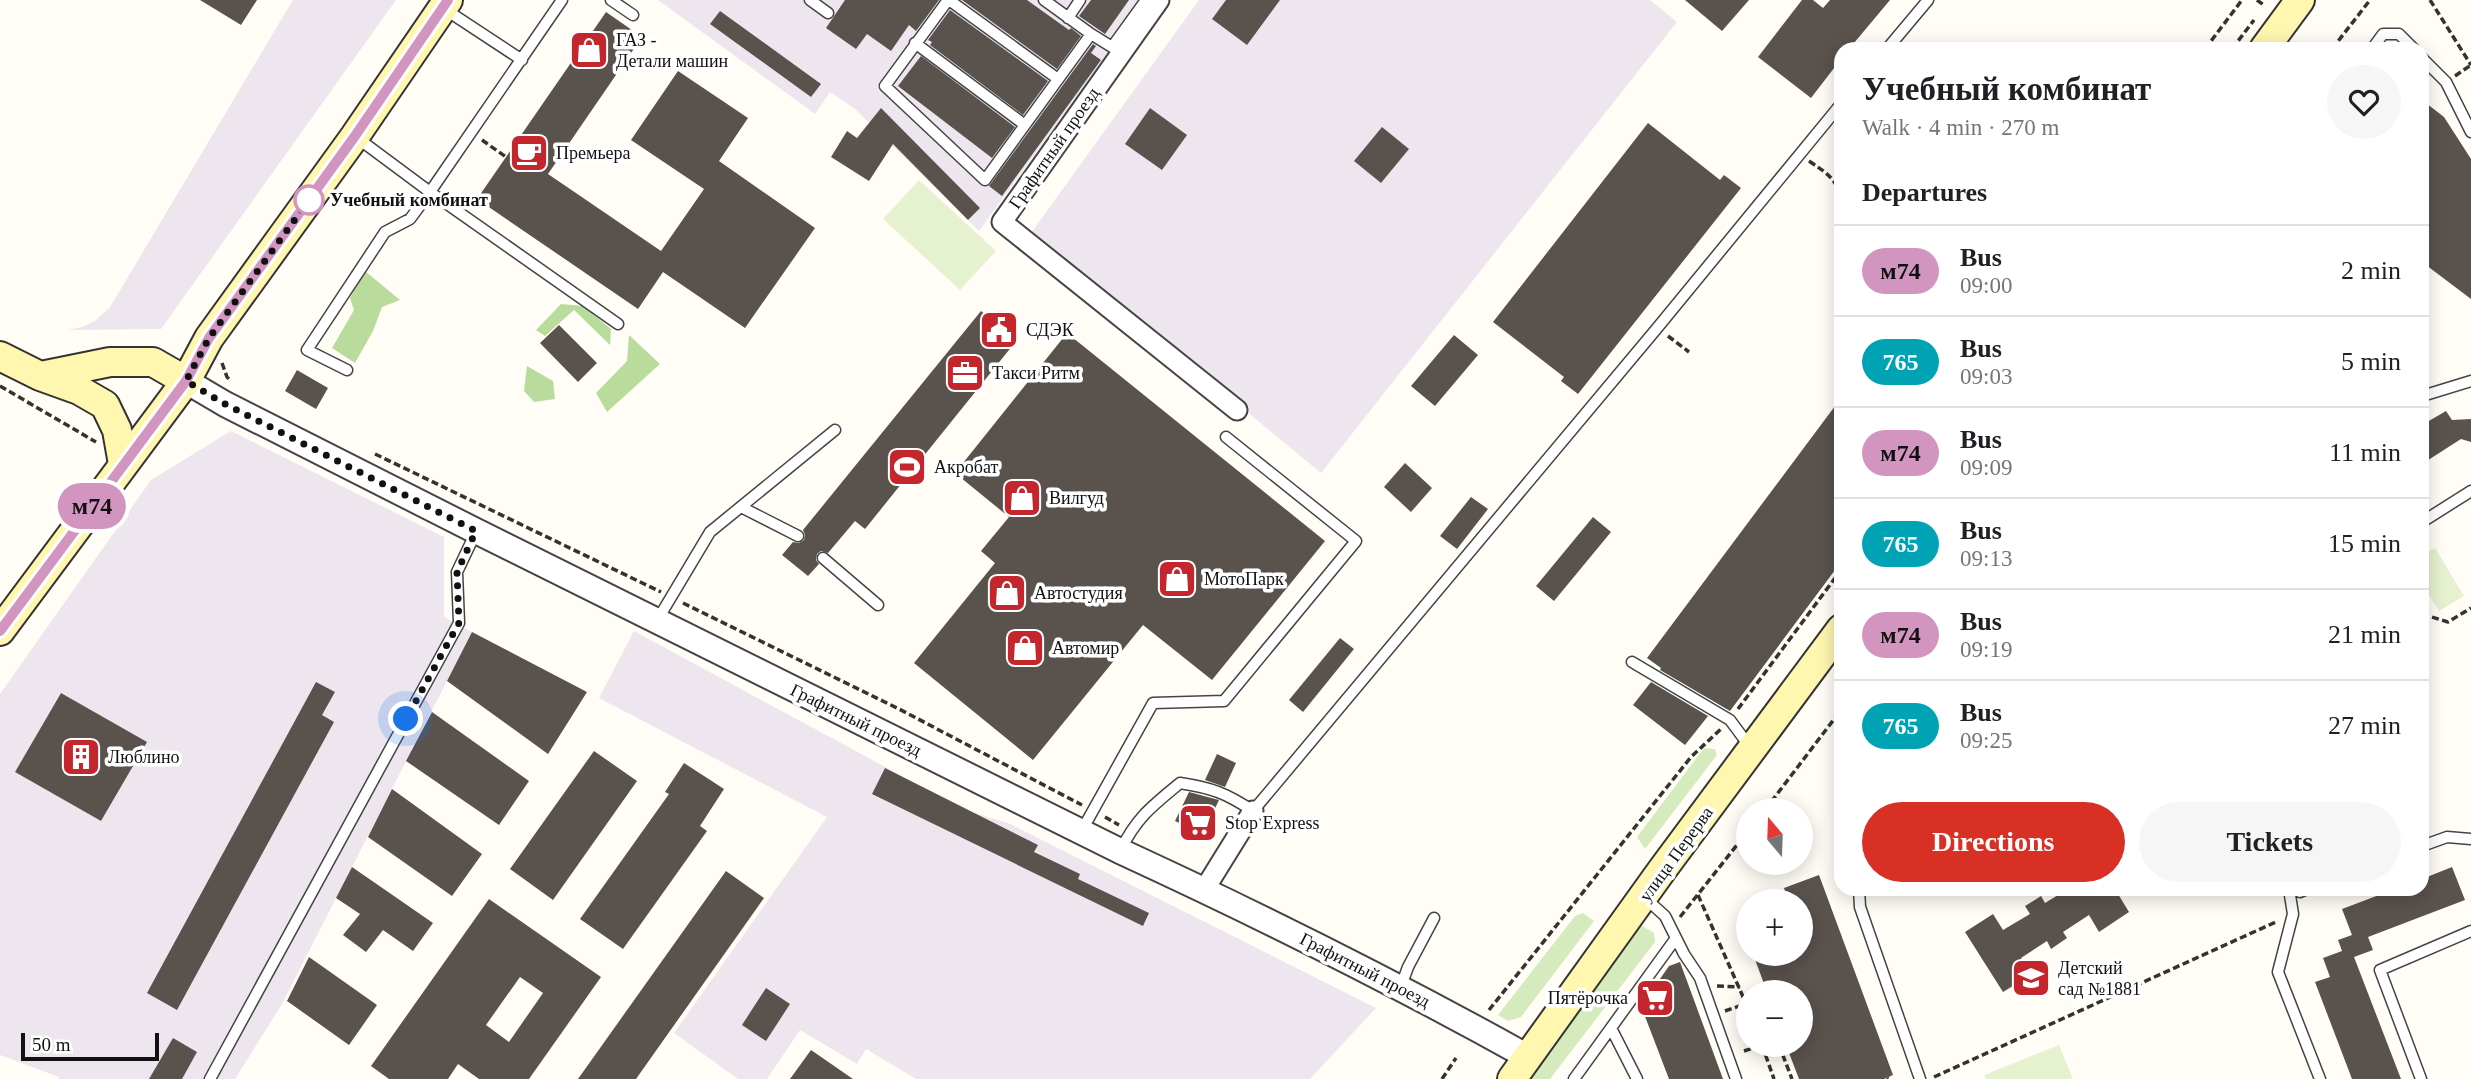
<!DOCTYPE html>
<meta charset="utf-8">
<style>
:root{--surface:#fff;--page:#f6f6f6;--text:#202124;--muted:#757577;--line:#e0e0e0;--accent:#d93025}
body{margin:0;font-family:"Times New Roman",serif;background:var(--page);color:var(--text);height:100vh;display:flex;flex-direction:column;font-size:26px;white-space:nowrap}
*{box-sizing:border-box;margin:0}
p{font-size:23px;color:var(--muted)}
.icon{flex:none;width:38px;height:38px;fill:none;stroke:currentColor;stroke-width:2;stroke-linecap:round;stroke-linejoin:round}
.map{position:relative;flex:1;overflow:hidden}
.drawer{position:absolute;left:1834px;top:42px;width:595px;height:854px;display:flex;flex-direction:column;background:var(--surface);border-radius:21px;box-shadow:0 4px 18px #0003}
.drawer>*{flex:none}
.badge{padding:0 14px;border-radius:23px;font-size:24px;line-height:46px}
.needle{width:46px;rotate:341deg}
.buttons{position:absolute;left:1736px;top:798px;display:grid;gap:14px}
.buttons a{display:grid;place-items:center;width:77px;height:77px;border-radius:50%;background:var(--surface);box-shadow:0 4px 18px #0003;font-size:35px}
.scale{position:absolute;left:21px;bottom:18px;width:138px;box-sizing:border-box;padding-left:7px;border:4px solid #111;border-top:0;font-size:19px;line-height:24px;white-space:nowrap;color:#111;-webkit-text-stroke:5px #fff;paint-order:stroke}
.you{position:absolute;width:35px;height:35px;margin:-18px;border:5px solid #fff;border-radius:50%;background:#1a73e8;box-shadow:0 0 0 10px #1a73e833}
.map>.badge{position:absolute;translate:-50% -50%;box-shadow:0 0 0 4px #fff}
h2{padding:0 28px;font-size:26px;line-height:63px}
.round{display:grid;place-items:center;flex:none;width:74px;height:74px;border-radius:37px;background:var(--page)}
.summary{display:flex;align-items:center;justify-content:space-between;height:119px;padding:0 28px}
h1{font-size:33px;font-weight:700;line-height:52px}
.primary-button{display:flex;gap:14px;margin-top:auto;padding:14px 28px}
.primary-button a{flex:1;height:80px;border-radius:42px;background:var(--accent);color:#fff;font-size:28px;font-weight:700;line-height:80px;text-align:center}
.primary-button a+a{background:var(--page);color:var(--text)}
ul{padding:0;list-style:none}
li{display:flex;align-items:center;gap:21px;height:91px;padding:0 28px;border-top:2px solid var(--line)}
li div{flex:1}
li b{display:block;font-size:26px}
li em{font-style:normal}
li .badge{min-width:77px;font-weight:700;text-align:center}
.map>svg:first-child{display:block}
.industrial{fill:#eee6ef;fill-rule:evenodd}
.green{fill:#d5ebbd}
.forest{fill:#b9dc9c}
.pitch{fill:#e6f2cf}
.building{fill:#5a524d;fill-rule:evenodd}
.lines{fill:none;stroke-linecap:round;stroke-linejoin:round}
.service-casing{stroke:#444;stroke-width:13}
.minor-casing{stroke:#444;stroke-width:23}
.tertiary-casing{stroke:#444;stroke-width:28}
.secondary-casing{stroke:#333;stroke-width:32}
.path{stroke:#333;stroke-width:3.5;stroke-dasharray:7 3.5;stroke-linecap:butt}
.service{stroke:#fff;stroke-width:10}
.minor{stroke:#fff;stroke-width:19}
.tertiary{stroke:#fff;stroke-width:24}
.secondary{stroke:#fff6b0;stroke-width:28}
.line-casing{stroke:#fff;stroke-width:16}
.line{stroke:#d295bf;stroke-width:10}
.walk{stroke:#111;stroke-width:7;stroke-dasharray:0 12.6}
.stop-dot{fill:#fff;stroke:#d295bf;stroke-width:3.5}
.labels{text-anchor:middle;dominant-baseline:central;stroke-width:7;stroke-linejoin:round;paint-order:stroke}
.poi-label{font-size:18px;fill:#111;stroke:#fff;text-anchor:start}
.street-label{font-size:18px;fill:#111;stroke:#fff}
.stop-label{font-size:18px;font-weight:bold;fill:#111;stroke:#fff;text-anchor:start}
</style>
<div class="map">
<svg width="2471" height="1079" viewBox="0 0 2471 1079">
<rect width="100%" height="100%" fill="#fffdf5"/>
<path class="industrial" d="M 293,0 L 396,0 L 161,329 L 67,330 L 82,327 L 95,321 L 110,307 Z
M 658,0 L 1147,0 L 979,231 L 855,109 L 830,92 L 815,114 Z
M 1199,0 L 1650,0 L 1677,22 L 1321,473 L 1031,233 Z
M 231,431 L 444,537 L 444,617 L 472,632 L 282,1004 L 235,1079 L 58,1079 L 59,1077 L 0,1055 L 0,694 L 151,480 ZM 61,693 L 146,742 L 101,821 L 15,772 Z
M 634,631 L 900,775 L 948,805 L 1008,823 L 1376,1008 L 1310,1079 L 916,1079 L 866,1049 L 857,1064 L 800,1030 L 767,1079 L 738,1079 L 674,1033 L 827,817 L 599,698 Z"/>
<path class="green" d="M 1704,748 L 1715,749 L 1717,755 L 1645,849 L 1637,837 Z
M 1583,913 L 1594,921 L 1521,1017 L 1508,1021 L 1498,1015 L 1575,916 Z
M 1641,925 L 1654,933 L 1655,942 L 1550,1079 L 1530,1079 Z"/>
<path class="forest" d="M 365,271 L 400,300 L 382,307 L 373,331 L 355,363 L 332,348 L 354,310 L 350,298 Z
M 561,304 L 583,306 L 611,329 L 610,345 L 574,310 L 545,336 L 536,330 Z
M 629,335 L 660,364 L 607,412 L 596,393 L 627,361 Z
M 527,366 L 553,381 L 555,399 L 534,402 L 524,391 Z"/>
<path class="pitch" d="M 919,180 L 996,251 L 960,290 L 883,219 Z
M 2435,548 L 2464,596 L 2439,611 L 2422,584 L 2422,555 Z
M 2059,1045 L 2073,1079 L 1986,1079 L 1984,1075 Z"/>
<path class="building" d="M 200,0 L 257,0 L 241,25 Z
M 845,0 L 939,0 L 916,31 L 909,25 L 891,51 L 867,34 L 856,49 L 826,28 Z
M 962,0 L 1027,0 L 1069,30 L 1071,28 L 1081,36 L 1057,69 Z
M 1091,0 L 1129,0 L 1105,34 L 1079,16 Z
M 1226,0 L 1280,0 L 1247,45 L 1212,19 Z
M 1685,0 L 1749,0 L 1722,31 Z
M 1802,0 L 1813,0 L 1823,8 L 1830,0 L 1890,0 L 1849,49 L 1841,49 L 1841,59 L 1811,98 L 1758,57 Z
M 950,10 L 1048,81 L 1023,115 L 930,45 L 932,42 L 928,40 Z
M 720,11 L 821,84 L 811,97 L 710,24 Z
M 606,12 L 642,37 L 548,174 L 661,251 L 704,189 L 631,140 L 678,71 L 748,118 L 719,161 L 815,228 L 745,328 L 663,272 L 638,309 L 477,199 Z
M 1093,44 L 1096,46 L 1091,53 L 1101,60 L 1002,196 L 989,186 Z
M 921,56 L 1015,127 L 992,158 L 898,86 Z
M 2422,100 L 2444,117 L 2471,159 L 2471,299 L 2422,262 Z
M 881,108 L 980,208 L 968,220 L 893,144 L 869,181 L 831,157 L 847,131 L 857,138 Z
M 1150,108 L 1187,135 L 1162,170 L 1125,144 Z
M 1648,123 L 1720,180 L 1724,175 L 1741,188 L 1578,394 L 1561,381 L 1564,377 L 1493,322 Z
M 1382,127 L 1409,149 L 1381,183 L 1354,161 Z
M 981,311 L 1017,340 L 865,529 L 855,521 L 828,553 L 821,551 L 817,554 L 816,560 L 819,564 L 808,576 L 782,555 L 793,542 L 799,543 L 804,540 L 805,535 L 803,530 Z
M 559,325 L 597,363 L 578,382 L 540,343 Z
M 1067,333 L 1325,541 L 1212,680 L 1143,625 L 1033,760 L 914,663 L 995,563 L 981,551 L 1009,517 L 955,473 Z
M 1454,335 L 1478,355 L 1435,406 L 1411,386 Z
M 297,370 L 328,388 L 316,409 L 285,391 Z
M 1841,398 L 1841,562 L 1730,711 L 1660,670 L 1661,668 L 1647,658 Z
M 2446,411 L 2452,420 L 2471,419 L 2471,442 L 2461,439 L 2422,464 L 2422,425 Z
M 1405,463 L 1432,488 L 1411,512 L 1384,487 Z
M 1471,497 L 1488,509 L 1457,549 L 1440,536 Z
M 1593,517 L 1611,532 L 1554,601 L 1536,586 Z
M 472,632 L 587,692 L 548,754 L 447,681 Z
M 1340,638 L 1354,649 L 1303,712 L 1289,700 Z
M 316,682 L 335,692 L 322,715 L 334,722 L 177,1010 L 147,993 Z
M 1651,682 L 1708,716 L 1685,745 L 1633,705 Z
M 61,693 L 147,742 L 101,821 L 15,772 Z
M 432,712 L 529,781 L 499,825 L 406,761 Z
M 594,751 L 637,781 L 553,900 L 510,869 Z
M 1217,754 L 1236,763 L 1225,787 L 1205,780 Z
M 684,763 L 724,789 L 700,826 L 707,831 L 623,949 L 580,919 L 669,794 L 665,792 Z
M 885,768 L 1038,845 L 1034,852 L 1080,874 L 1078,879 L 1149,913 L 1143,926 L 872,794 Z
M 392,789 L 482,854 L 452,896 L 368,837 Z
M 1189,792 L 1219,800 L 1203,834 L 1175,821 Z
M 352,867 L 433,923 L 413,951 L 383,930 L 366,952 L 343,935 L 360,914 L 336,898 Z
M 2452,867 L 2465,900 L 2368,937 L 2373,950 L 2354,957 L 2401,1079 L 2352,1079 L 2315,982 L 2330,977 L 2323,958 L 2342,951 L 2338,940 L 2352,935 L 2342,909 L 2395,889 L 2422,889 L 2422,879 Z
M 726,871 L 764,898 L 636,1079 L 578,1079 Z
M 1819,875 L 1893,1075 L 1884,1079 L 1799,1079 L 1786,1045 L 1801,1045 L 1801,992 L 1767,992 L 1753,954 L 1801,954 L 1801,901 L 1788,901 L 1784,888 Z
M 2068,889 L 2115,889 L 2129,912 L 2099,932 L 2089,915 L 2063,932 L 2067,938 L 2051,949 L 2047,941 L 2021,958 L 2031,975 L 2003,992 L 1965,932 L 1993,914 L 2003,930 L 2030,914 L 2025,906 L 2041,896 L 2045,903 Z
M 489,899 L 601,977 L 529,1079 L 479,1079 L 458,1064 L 448,1079 L 389,1079 L 371,1066 ZM 520,977 L 543,993 L 509,1042 L 486,1025 Z
M 309,957 L 377,1005 L 349,1045 L 287,1001 Z
M 1680,962 L 1723,1079 L 1669,1079 L 1641,1006 L 1669,966 Z
M 766,988 L 790,1004 L 766,1041 L 742,1025 Z
M 173,1038 L 197,1052 L 182,1079 L 149,1079 Z
M 811,1050 L 853,1079 L 790,1079 Z"/>
<g class="lines">
<g class="service-casing">
<path id="service" d="M 611,0 L 633,15
M 810,0 L 828,13
M 948,0 L 885,86 L 985,180 L 1091,34 L 1112,47 L 1146,0
M 949,0 L 1058,79
M 1044,0 L 1091,34
M 443,8 L 522,60
M 1068,18 L 1080,0
M 915,43 L 1025,125
M 1887,49 L 1928,0
M 2372,49 L 2383,34 L 2399,34 L 2414,49
M 2422,58 L 2446,82 L 2471,132
M 356,137 L 430,192 L 562,0
M 347,370 L 307,350 L 385,232 L 410,219 L 430,192 L 618,324
M 2422,396 L 2471,381
M 741,507 L 798,536
M 2422,522 L 2471,491
M 823,558 L 878,605
M 658,619 L 710,532 L 835,430
M 1632,662 L 1730,720 L 1750,747
M 1081,832 L 1153,703 L 1224,701 L 1356,541 L 1226,437
M 2422,846 L 2447,837 L 2471,839
M 1120,851 C 1137,817 1152,806 1180,783 C 1212,788 1226,793 1253,811 L 1658,327 L 1841,104
M 1859,889 L 1860,907 L 1920,1079
M 2289,889 L 2293,914 L 2278,972 L 2320,1079
M 2297,889 L 2300,892 L 2307,889
M 1645,898 L 1665,916 L 1684,954 L 1700,978 L 1736,1079
M 1401,986 L 1408,967 L 1434,918
M 1611,1028 L 1637,1079
M 210,1079 L 459,623 L 457,572 L 476,532
M 1574,1079 L 1676,938
M 2421,1079 L 2380,970 L 2471,931"/>
</g>
<g class="minor-casing">
<path id="minor" d="M 1159,0 L 1002,222 L 1237,410
M 1204,890 L 1253,811"/>
</g>
<g class="tertiary-casing">
<path id="tertiary" d="M 186,381 L 225,404 L 476,531 L 1120,851 C 1259,915 1395,983 1528,1057"/>
</g>
<g class="secondary-casing">
<path id="secondary" d="M 2264,49 L 2300,0
M 0,356 L 40,376 L 79,390 L 105,405 L 117,430 L 123,464
M 41,376 L 110,362 L 153,362 L 186,381
M 0,631 L 186,381 L 209,338 L 355,136 L 448,0
M 1512,1079 L 1662,870 L 1841,629"/>
</g>
<path class="path" d="M 2257,0 L 2265,6
M 2430,0 L 2471,65
M 2205,49 L 2242,0
M 2232,49 L 2254,20
M 2332,49 L 2370,0
M 2455,76 L 2471,65
M 482,140 L 506,157
M 1809,161 C 1826,173 1835,177 1841,197
M 1668,336 L 1689,352
M 222,363 L 227,377 L 231,381
M 0,386 L 96,442
M 375,454 L 661,592
M 683,603 L 899,709 L 1082,805
M 2422,614 L 2448,622 L 2471,608
M 1738,709 L 1841,570
M 1765,810 L 1841,710
M 1105,817 L 1119,825
M 1698,895 L 1748,1008
M 1680,917 L 1748,831
M 1717,986 L 1740,987
M 1489,1010 L 1691,757 L 1722,728
M 1725,1011 L 1748,1003
M 1762,1045 L 1774,1079
M 1779,1045 L 1792,1079
M 1744,1051 L 1762,1045
M 1934,1077 L 2278,921
M 1887,1078 L 1888,1079
M 1442,1079 L 1456,1058"/>
<use href="#service" class="service"/>
<use href="#minor" class="minor"/>
<use href="#tertiary" class="tertiary"/>
<use href="#secondary" class="secondary"/>
</g>
<g class="lines">
<g class="line-casing">
<path id="line" d="M 0,631 L 186,381 L 209,338 L 355,136 L 448,0"/>
</g>
<use href="#line" class="line"/>
<path class="walk" d="M 309,200 L 209,338 L 186,381 L 225,404 L 476,531 L 457,572 L 459,623 L 406,719"/>
</g>
<defs>
<g id="shop-square" transform="scale(2.0125)"><rect x="-9" y="-9" width="18" height="18" rx="4" fill="#c4262e" stroke="#fff"/><path d="M-5-2.5h2.3a2.7 3.5 0 0 1 5.4 0H5L5.5 6h-11ZM-1.5-2.5h3a1.5 2.3 0 0 0-3 0Z" fill="#fff"/></g>
<g id="cafe-square" transform="scale(2.0125)"><rect x="-9" y="-9" width="18" height="18" rx="4" fill="#c4262e" stroke="#fff"/><path d="M-5.5-4.5H6V0H3Q3 3.5 0 3.5H-2.5Q-5.5 3.5-5.5 0ZM3-3.2v2h1.7v-2ZM-6 4.5H4V6H-6Z" fill="#fff"/></g>
<g id="civic-square" transform="scale(2.0125)"><rect x="-9" y="-9" width="18" height="18" rx="4" fill="#c4262e" stroke="#fff"/><path d="M-.6-6.5H3V-4.5H.6V-3L4-1V1h2V6H-6V1h2V-1L-.6-3ZM-1.2 2.5V6h2.4V2.5Z" fill="#fff"/></g>
<g id="office-square" transform="scale(2.0125)"><rect x="-9" y="-9" width="18" height="18" rx="4" fill="#c4262e" stroke="#fff"/><path d="M-6-3h4V-5.5h4V-3h4V5H-6ZM-1-4.5V-3h2v-1.5ZM-6 0V1H6V0Z" fill="#fff"/></g>
<g id="stadium-square" transform="scale(2.0125)"><rect x="-9" y="-9" width="18" height="18" rx="4" fill="#c4262e" stroke="#fff"/><path d="M0-5a6.5 5 0 1 0 0 10a6.5 5 0 1 0 0-10ZM-3.5-1.8h7v3.6h-7Z" fill="#fff"/></g>
<g id="building-square" transform="scale(2.0125)"><rect x="-9" y="-9" width="18" height="18" rx="4" fill="#c4262e" stroke="#fff"/><path d="M-4-6H4V6H1V3H-1V6H-4ZM-2.5-4.3h1.7v1.8h-1.7ZM.8-4.3h1.7v1.8H.8ZM-2.5-1h1.7V.8h-1.7ZM.8-1h1.7V.8H.8Z" fill="#fff"/></g>
<g id="supermarket-square" transform="scale(2.0125)"><rect x="-9" y="-9" width="18" height="18" rx="4" fill="#c4262e" stroke="#fff"/><path d="M-6-5.5h2.5l.6 2H6L4.5 2H-2.5L-4.4-4H-6ZM-1.5 3.2a1.3 1.3 0 1 0 .1 0ZM3 3.2a1.3 1.3 0 1 0 .1 0Z" fill="#fff"/></g>
<g id="school-square" transform="scale(2.0125)"><rect x="-9" y="-9" width="18" height="18" rx="4" fill="#c4262e" stroke="#fff"/><path d="M0-5L7-2L0 1L-7-2ZM-4 1L0 2.5L4 1V4Q0 6-4 4Z" fill="#fff"/></g>
</defs>
<g fill-rule="evenodd">
<use href="#shop-square" x="589" y="50"/>
<use href="#cafe-square" x="529" y="153"/>
<use href="#civic-square" x="999" y="330"/>
<use href="#office-square" x="965" y="373"/>
<use href="#stadium-square" x="907" y="467"/>
<use href="#shop-square" x="1022" y="498"/>
<use href="#shop-square" x="1177" y="579"/>
<use href="#shop-square" x="1007" y="593"/>
<use href="#shop-square" x="1025" y="648"/>
<use href="#building-square" x="81" y="757"/>
<use href="#supermarket-square" x="1198" y="823"/>
<use href="#school-square" x="2031" y="978"/>
<use href="#supermarket-square" x="1655" y="998"/>
</g>
<circle class="stop-dot" cx="309" cy="200" r="14"/>
<g class="labels">
<g class="poi-label">
<text x="616" y="40">ГАЗ -<tspan x="616" dy="21">Детали машин</tspan></text>
<text x="556" y="153">Премьера</text>
<text x="1026" y="330">СДЭК</text>
<text x="992" y="373">Такси Ритм</text>
<text x="934" y="467">Акробат</text>
<text x="1049" y="498">Вилгуд</text>
<text x="1204" y="579">МотоПарк</text>
<text x="1034" y="593">Автостудия</text>
<text x="1052" y="648">Автомир</text>
<text x="108" y="757">Люблино</text>
<text x="1225" y="823">Stop Express</text>
<text x="2058" y="968">Детский<tspan x="2058" dy="21">сад №1881</tspan></text>
<text x="1628" y="998" text-anchor="end">Пятёрочка</text>
</g>
<g class="street-label">
<text transform="translate(1054 148) rotate(-55)">Графитный проезд</text>
<text transform="translate(856 720) rotate(26)">Графитный проезд</text>
<text transform="translate(1676 854) rotate(-54)">улица Перерва</text>
<text transform="translate(1365 970) rotate(27)">Графитный проезд</text>
</g>
<g class="stop-label">
<text x="330" y="200">Учебный комбинат</text>
</g>
</g>
</svg>
<div class="buttons">
<a><svg class="needle" viewBox="-14 -14 28 28"><path d="M0-13l5 13h-10z" fill="#e53935"/><path d="M0 13l5-13h-10z" fill="#757577"/></svg></a>
<a>+</a>
<a>−</a>
</div>
<div class="scale">50 m</div>
<div class="you" style="left:406px;top:719px"></div>
<b class="badge" style="left:92px;top:506px;background:#d295bf;color:#111">м74</b>
<section class="drawer">
<div class="summary"><div><h1>Учебный комбинат</h1><p>Walk · 4 min · 270 m</p></div><a class="round"><svg class="icon" aria-label="heart" viewBox="0 0 24 24"><path d="M12 20l-8-8c-3-5 5-10 8-4 3-6 11-1 8 4z"/></svg></a></div>
<h2>Departures</h2>
<ul>
<li><span class="badge" style="background:#d295bf;color:#111">м74</span><div><b>Bus</b><p>09:00</p></div><em>2 min</em></li>
<li><span class="badge" style="background:#00a3b4;color:#fff">765</span><div><b>Bus</b><p>09:03</p></div><em>5 min</em></li>
<li><span class="badge" style="background:#d295bf;color:#111">м74</span><div><b>Bus</b><p>09:09</p></div><em>11 min</em></li>
<li><span class="badge" style="background:#00a3b4;color:#fff">765</span><div><b>Bus</b><p>09:13</p></div><em>15 min</em></li>
<li><span class="badge" style="background:#d295bf;color:#111">м74</span><div><b>Bus</b><p>09:19</p></div><em>21 min</em></li>
<li><span class="badge" style="background:#00a3b4;color:#fff">765</span><div><b>Bus</b><p>09:25</p></div><em>27 min</em></li>
</ul>
<div class="primary-button"><a>Directions</a><a>Tickets</a></div>
</section>
</div>
